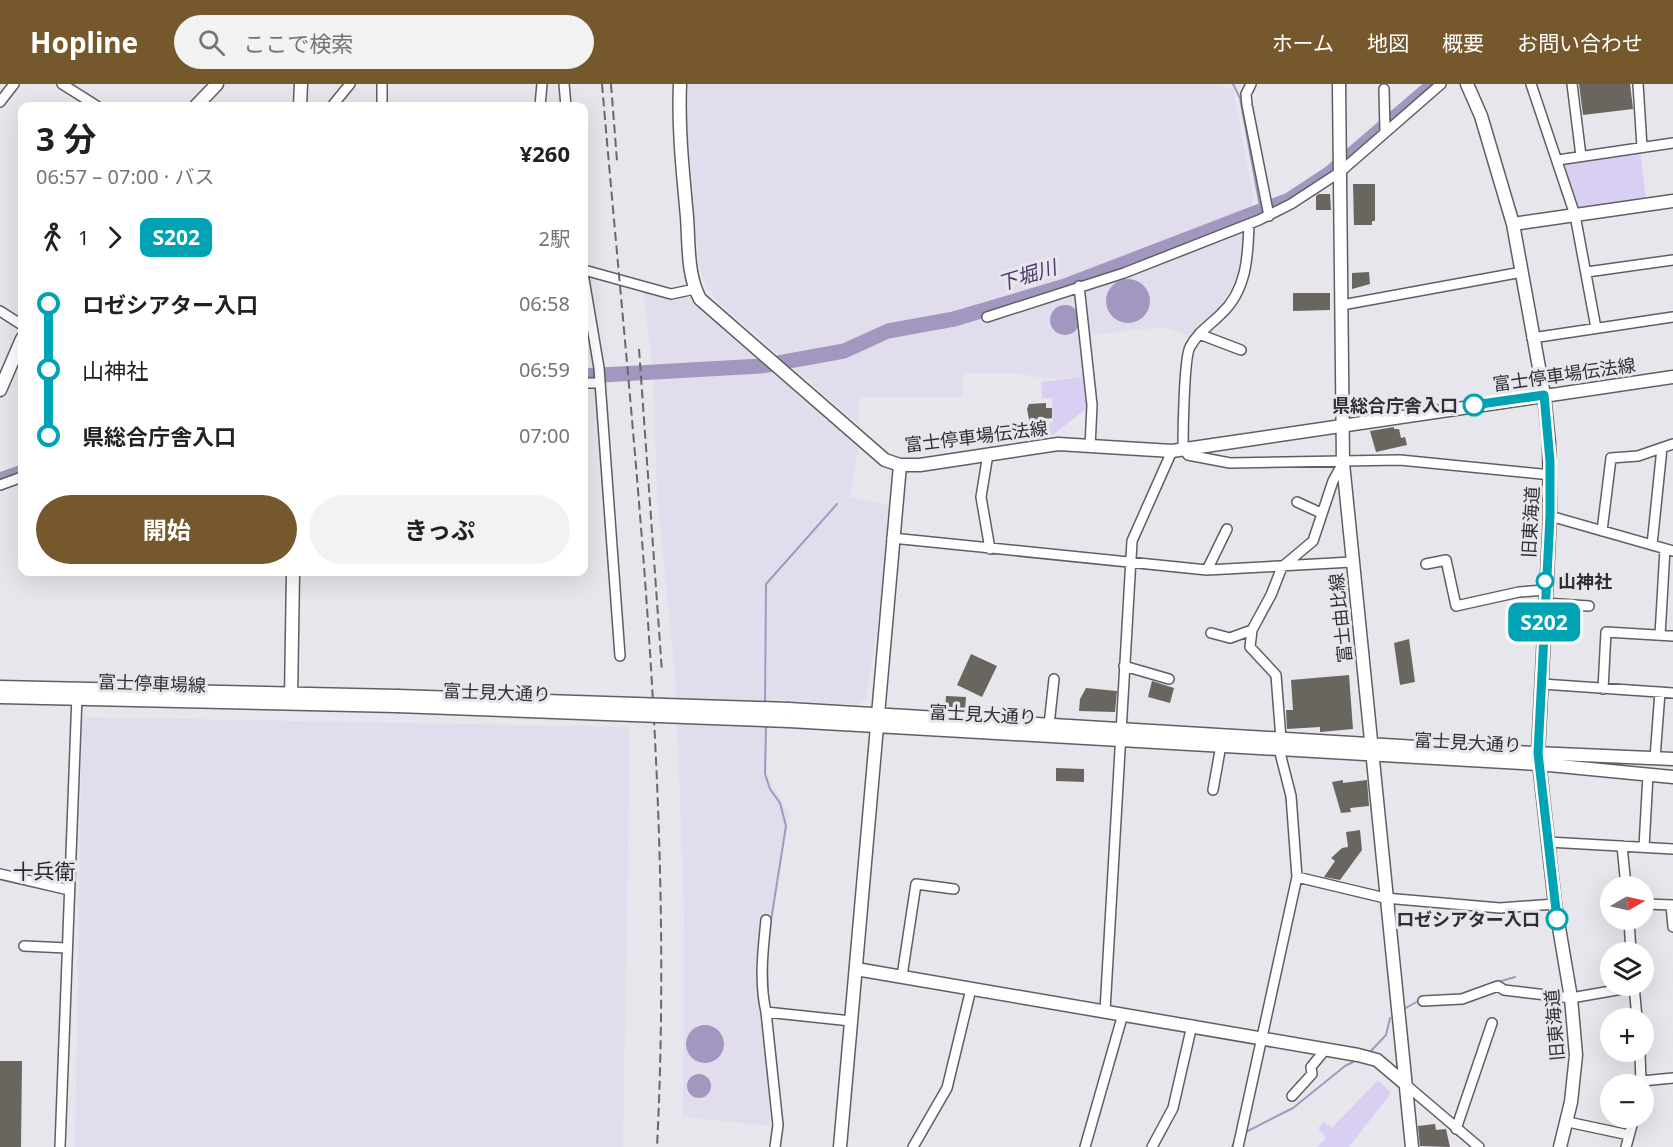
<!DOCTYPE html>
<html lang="ja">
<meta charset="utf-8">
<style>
:root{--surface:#fff;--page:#f2f2f2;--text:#202124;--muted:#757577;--accent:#75582c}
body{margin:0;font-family:"Noto Sans","Noto Sans JP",sans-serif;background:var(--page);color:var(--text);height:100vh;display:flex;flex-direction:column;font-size:22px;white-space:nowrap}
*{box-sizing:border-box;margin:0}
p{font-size:20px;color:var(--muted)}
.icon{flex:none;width:33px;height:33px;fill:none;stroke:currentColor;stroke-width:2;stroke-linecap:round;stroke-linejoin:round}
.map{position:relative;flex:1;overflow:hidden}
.details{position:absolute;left:18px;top:18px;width:570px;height:474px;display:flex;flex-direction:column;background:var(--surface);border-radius:12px;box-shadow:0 6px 24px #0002}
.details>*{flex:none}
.badge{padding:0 12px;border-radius:9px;font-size:21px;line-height:39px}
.needle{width:39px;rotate:81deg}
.tools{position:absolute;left:1600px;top:792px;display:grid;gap:12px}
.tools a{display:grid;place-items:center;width:54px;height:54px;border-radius:50%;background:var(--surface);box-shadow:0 6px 24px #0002;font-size:30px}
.map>.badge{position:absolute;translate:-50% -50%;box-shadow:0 0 0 3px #fff}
.legs{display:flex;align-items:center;gap:9px;height:66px;padding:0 18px;font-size:20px}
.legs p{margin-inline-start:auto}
.summary{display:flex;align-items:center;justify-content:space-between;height:102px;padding:0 18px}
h1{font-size:33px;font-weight:700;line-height:45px}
.cta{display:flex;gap:12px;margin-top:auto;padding:12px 18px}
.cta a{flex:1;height:69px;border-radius:36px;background:var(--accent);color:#fff;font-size:24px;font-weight:700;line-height:69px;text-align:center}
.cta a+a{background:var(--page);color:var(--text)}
ul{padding:0 18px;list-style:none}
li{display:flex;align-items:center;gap:21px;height:66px;font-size:22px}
li i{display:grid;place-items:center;width:9px;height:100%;margin:0 8px;background:currentColor}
li i::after{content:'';width:15px;height:15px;margin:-8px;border:4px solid;border-radius:50%;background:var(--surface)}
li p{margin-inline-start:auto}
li:first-child i{background:linear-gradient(#0000 50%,currentColor 0)}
li:last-child i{background:linear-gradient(currentColor 50%,#0000 0)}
header{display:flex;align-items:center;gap:36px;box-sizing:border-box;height:84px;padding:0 30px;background:var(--accent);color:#fff}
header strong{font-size:28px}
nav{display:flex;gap:33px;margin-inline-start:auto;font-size:21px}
.search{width:420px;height:54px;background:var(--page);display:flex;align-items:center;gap:15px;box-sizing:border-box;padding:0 21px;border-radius:33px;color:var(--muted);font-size:22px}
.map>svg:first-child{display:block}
.built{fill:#e1ddec}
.green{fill:#d9cff3}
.water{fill:#a298bf}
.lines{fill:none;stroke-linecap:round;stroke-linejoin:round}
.stream{stroke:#a298bf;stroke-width:2}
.river{stroke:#a298bf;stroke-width:15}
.building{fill:#69655f}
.street-casing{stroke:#5f5e64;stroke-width:12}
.secondary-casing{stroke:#5f5e64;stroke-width:15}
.street{stroke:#fff;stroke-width:9}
.secondary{stroke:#fff;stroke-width:12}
.rail{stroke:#69676b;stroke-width:2;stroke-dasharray:9 4.5;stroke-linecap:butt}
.secondary-bridge-casing{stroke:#5f5e64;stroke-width:15;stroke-linecap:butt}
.secondary-bridge{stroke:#fff;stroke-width:12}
.line-1-casing{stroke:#fff;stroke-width:14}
.line-1{stroke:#00a3b4;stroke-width:9}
.stop-1-dot{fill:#fff;stroke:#00a3b4;stroke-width:3}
.labels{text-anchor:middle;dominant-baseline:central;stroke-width:6;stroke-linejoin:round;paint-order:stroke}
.street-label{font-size:18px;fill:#302f32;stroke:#e8e6ed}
.stop-label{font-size:18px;font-weight:bold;fill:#302f32;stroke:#e8e6ed;text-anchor:end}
.water-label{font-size:20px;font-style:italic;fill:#4b396e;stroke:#e8e6ed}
.quarter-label{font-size:21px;fill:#2c2a30;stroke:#e8e6ed}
</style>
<header>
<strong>Hopline</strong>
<div class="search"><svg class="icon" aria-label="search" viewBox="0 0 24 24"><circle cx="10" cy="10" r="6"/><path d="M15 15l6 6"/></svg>ここで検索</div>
<nav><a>ホーム</a><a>地図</a><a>概要</a><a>お問い合わせ</a></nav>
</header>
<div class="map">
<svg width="1673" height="1063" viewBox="0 0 1673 1063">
<rect width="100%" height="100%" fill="#e8e6ed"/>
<path class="built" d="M 688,0 L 1220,0 L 1233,6 L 1254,115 L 1243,146 L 1239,190 L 1216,229 L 1190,253 L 1165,243 L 1088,251 L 1092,293 L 1047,295 L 1017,289 L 963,289 L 963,313 L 859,313 L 859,341 L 719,219 L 706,200 L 699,182 L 686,32 Z
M 643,203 L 692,214 L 859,362 L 850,413 L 889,421 L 883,504 L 866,615 L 858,621 L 767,615 L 767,690 L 789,729 L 763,876 L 770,1042 L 683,1033 L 684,827 L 676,603 L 657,409 L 653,289 Z
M 82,633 L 630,643 L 623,1063 L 75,1063 Z"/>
<path class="green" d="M 1640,67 L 1646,115 L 1577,124 L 1563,83 L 1564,79 Z
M 1083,293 L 1087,324 L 1053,351 L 1030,353 L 1027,341 L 1053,339 L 1052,314 L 1042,314 L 1041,298 Z
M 1378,996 L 1391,1009 L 1349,1063 L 1317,1063 L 1326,1054 L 1318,1044 L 1324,1038 L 1332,1044 Z"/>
<path class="water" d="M1106 217a22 22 0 1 1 44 0a22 22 0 1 1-44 0Z
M1050 236a15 15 0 1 1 30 0a15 15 0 1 1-30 0Z
M686 960a19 19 0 1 1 38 0a19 19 0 1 1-38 0Z
M687 1002a12 12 0 1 1 24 0a12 12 0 1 1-24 0Z"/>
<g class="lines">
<path class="stream" d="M 1233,0 L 1240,14 L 1261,128
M 765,621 L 766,500 L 837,420
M 766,642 L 765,690 L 770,705 L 780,719 L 786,742 L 770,843
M 767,878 L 768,915
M 1498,898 L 1515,893
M 1404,925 L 1420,916
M 771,932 L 776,980
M 1369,969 L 1386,951 L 1390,934
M 1244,1049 L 1293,1024 L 1345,982 L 1357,976
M 780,1063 L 781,1052
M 1232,1063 L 1235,1056"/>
<path class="river" d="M 584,292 L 761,282 L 844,267 L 888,247 L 954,235 L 1065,202 L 1289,116 L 1330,89 L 1434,0
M 0,396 L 22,388"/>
</g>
<path class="building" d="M 1579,0 L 1630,0 L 1633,25 L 1583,31 Z
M 1353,100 L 1375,100 L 1375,137 L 1372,137 L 1372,141 L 1354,141 Z
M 1319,110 L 1330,110 L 1331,126 L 1316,126 L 1316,112 Z
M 1369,188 L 1370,200 L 1352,205 L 1352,189 Z
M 1293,209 L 1330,209 L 1330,226 L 1293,227 Z
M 1046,319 L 1046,324 L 1052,324 L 1052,334 L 1046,335 L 1046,338 L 1030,340 L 1027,325 L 1029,320 Z
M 1394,343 L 1394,345 L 1399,345 L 1401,354 L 1405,353 L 1407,361 L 1376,368 L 1370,347 Z
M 1409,555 L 1415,598 L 1400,601 L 1394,559 Z
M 971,570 L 997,582 L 982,613 L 957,601 Z
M 1349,591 L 1353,645 L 1320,648 L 1320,643 L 1287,645 L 1286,626 L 1293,626 L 1291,596 Z
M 1152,597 L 1174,604 L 1170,619 L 1148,613 Z
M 1086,604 L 1117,607 L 1115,628 L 1079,627 L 1080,615 Z
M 946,612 L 966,613 L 965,627 L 945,625 Z
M 1056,684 L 1084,685 L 1084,698 L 1056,697 Z
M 1343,696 L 1343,699 L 1367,696 L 1369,722 L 1350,724 L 1351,728 L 1341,729 L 1332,698 Z
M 1360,746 L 1362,766 L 1340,796 L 1324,793 L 1335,777 L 1331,774 L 1342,764 L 1348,763 L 1346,748 Z
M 0,977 L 22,977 L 21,1063 L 0,1063 Z
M 1435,1040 L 1436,1046 L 1446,1045 L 1450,1063 L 1420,1062 L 1418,1042 Z"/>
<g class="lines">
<g class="street-casing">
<path id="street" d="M 62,0 L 97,22
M 382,0 L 382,22
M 564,0 L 566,22
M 1251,0 L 1246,10 L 1247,21 L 1269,132
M 1531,0 L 1575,131 L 1596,244
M 1572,0 L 1581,72
M 1638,0 L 1642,63
M 1384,5 L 1385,48
M 0,18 L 14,0
M 332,22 L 350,0
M 540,22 L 542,0
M 1558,76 L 1673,59
M 1249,140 C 1248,172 1247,206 1221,230 C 1210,241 1197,249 1190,263 C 1184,273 1183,349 1183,364 L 1188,371 L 1230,379 L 1400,376 L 1551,391
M 584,186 L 671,210 L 695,205
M 1587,188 L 1673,176
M 584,195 L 599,284 L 620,572
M 1079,202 L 1092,321 L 1090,363
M 1342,221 L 1522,188
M 0,227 L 22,241
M 987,233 L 1124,189 L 1259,136 L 1291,120 L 1340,88 L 1441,0
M 1199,250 L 1241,266
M 1532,254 L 1673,233
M 584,299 L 599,299
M 988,370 L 981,413 L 990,465
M 0,401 L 22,393
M 1297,418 L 1321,429
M 1550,432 L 1673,467
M 1602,447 L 1611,374 L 1638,372 L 1673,360
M 892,454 L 1207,486 L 1352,478
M 1652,461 L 1662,364
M 1426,480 L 1446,476 L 1456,522 L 1519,508 L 1545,506
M 1207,486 L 1227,445
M 1544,519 L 1589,522
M 1211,549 L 1230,554 L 1252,546
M 1660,551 L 1665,465
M 1124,582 L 1169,595
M 1542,600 L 1673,609
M 1603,605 L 1606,548 L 1673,552
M 1049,641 L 1054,595
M 1281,655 L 1276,591 L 1250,563 L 1252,546 L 1271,511 L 1282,483 L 1313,457 L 1333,397 L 1343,379
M 1655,674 L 1660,608
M 1213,706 L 1221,661
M 1548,758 L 1673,765
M 1622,762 L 1626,802
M 1644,763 L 1648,691
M 0,790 L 69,806
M 1297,793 L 1385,814 L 1500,824 L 1555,820
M 1644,820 L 1673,821
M 1671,821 L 1673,843
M 766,836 C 763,866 759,897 766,928 L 851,937
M 1629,836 L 1631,868
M 24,862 L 67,864
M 902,892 L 916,800 L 954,805
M 1634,902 L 1637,934
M 1423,917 L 1462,915 L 1498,902 L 1504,906 L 1571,914 L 1634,903
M 1105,927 L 1132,457 L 1172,367
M 766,928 L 778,1041 L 775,1063
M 1640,968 L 1641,1000
M 1642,997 L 1673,994
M 1405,1000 L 1479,1063
M 1292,1012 L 1312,990 L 1311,983 L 1325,966
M 1568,1038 L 1629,1051
M 1456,1045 L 1492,939
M 60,1063 L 77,611
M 913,1063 L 947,1004 L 971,905
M 1085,1063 L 1123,930
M 1152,1063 L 1173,1024 L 1192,941
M 1238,1063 L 1297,793 L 1291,712 L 1279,665
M 1626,1063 L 1634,1034"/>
</g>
<g class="secondary-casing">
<path id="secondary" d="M 680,0 C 678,45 683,89 687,133 C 689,160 687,191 700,215 L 885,376 L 900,381 L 920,381 L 1058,360 L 1172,367 L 1673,293
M 1339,0 L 1343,379 L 1412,1063
M 1467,0 L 1481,32 L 1513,140 L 1544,311 L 1549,359 L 1550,432 L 1538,669 L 1555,820 L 1571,914 L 1576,971 L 1571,1018 L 1560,1063
M 196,22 L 217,0
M 300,22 L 301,0
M 1513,140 L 1673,117
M 0,306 L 22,255
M 0,603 L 397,612
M 0,613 L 397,622
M 291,614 L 293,488
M 789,625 L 1466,666 L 1673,675
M 789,637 L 1539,680 L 1673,693
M 856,885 L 1358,971 L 1377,976 L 1403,998
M 840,1063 L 900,381"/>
</g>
<use href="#street" class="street"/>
<use href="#secondary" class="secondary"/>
<path class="rail" d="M 602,0 C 632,354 675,707 657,1063
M 611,0 L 617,77
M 639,265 L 662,588"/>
<g class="secondary-bridge-casing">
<path id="secondary-bridge" d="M 397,612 L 789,625
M 397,622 L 789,637"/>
</g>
<use href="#secondary-bridge" class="secondary-bridge"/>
</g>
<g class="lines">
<g class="line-1-casing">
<path id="line-1" d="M 1474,321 L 1544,311 L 1550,377 L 1550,432 L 1538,669 L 1557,835"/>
</g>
<use href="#line-1" class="line-1"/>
</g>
<g class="stop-1-dot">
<circle cx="1474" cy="321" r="10"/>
<circle cx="1545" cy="497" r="8"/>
<circle cx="1557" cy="835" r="10"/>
</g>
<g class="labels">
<g class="street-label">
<text transform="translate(1564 290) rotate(-8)">富士停車場伝法線</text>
<text transform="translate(976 352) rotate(-7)">富士停車場伝法線</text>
<text transform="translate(1530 438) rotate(-87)">旧東海道</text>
<text transform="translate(1340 534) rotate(-96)">富士由比線</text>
<text transform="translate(152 599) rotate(2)">富士停車場線</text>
<text transform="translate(497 608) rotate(2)">富士見大通り</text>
<text transform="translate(983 630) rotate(3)">富士見大通り</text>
<text transform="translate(1468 658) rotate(3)">富士見大通り</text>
<text transform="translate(1554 941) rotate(-95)">旧東海道</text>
</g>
<g class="stop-label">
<text x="1458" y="321">県総合庁舎入口</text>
<text x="1558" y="497" text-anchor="start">山神社</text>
<text x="1540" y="835">ロゼシアター入口</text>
</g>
<g class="water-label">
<text transform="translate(1027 191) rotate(-17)">下堀川</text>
</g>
<g class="quarter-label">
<text x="44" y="787">十兵衛</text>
</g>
</g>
</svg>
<div class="tools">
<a><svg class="needle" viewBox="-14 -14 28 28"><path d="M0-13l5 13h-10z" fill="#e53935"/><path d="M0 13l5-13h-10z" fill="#757577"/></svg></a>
<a><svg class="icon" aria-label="layers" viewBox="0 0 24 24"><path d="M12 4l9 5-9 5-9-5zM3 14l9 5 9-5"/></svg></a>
<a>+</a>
<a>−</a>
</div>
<b class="badge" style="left:1544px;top:538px;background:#00a3b4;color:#fff">S202</b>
<section class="details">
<div class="summary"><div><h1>3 分</h1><p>06:57 – 07:00 · バス</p></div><b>¥260</b></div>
<div class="legs"><svg class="icon" aria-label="walk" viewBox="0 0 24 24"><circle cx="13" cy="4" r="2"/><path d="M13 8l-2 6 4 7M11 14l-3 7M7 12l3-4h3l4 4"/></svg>1<svg class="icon" aria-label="forward" viewBox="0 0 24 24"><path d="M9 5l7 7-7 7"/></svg><b class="badge" style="background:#00a3b4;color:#fff">S202</b><p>2駅</p></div>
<ul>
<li><i style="color:#00a3b4"></i><b>ロゼシアター入口</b><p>06:58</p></li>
<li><i style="color:#00a3b4"></i><span>山神社</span><p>06:59</p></li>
<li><i style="color:#00a3b4"></i><b>県総合庁舎入口</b><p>07:00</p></li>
</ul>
<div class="cta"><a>開始</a><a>きっぷ</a></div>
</section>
</div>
